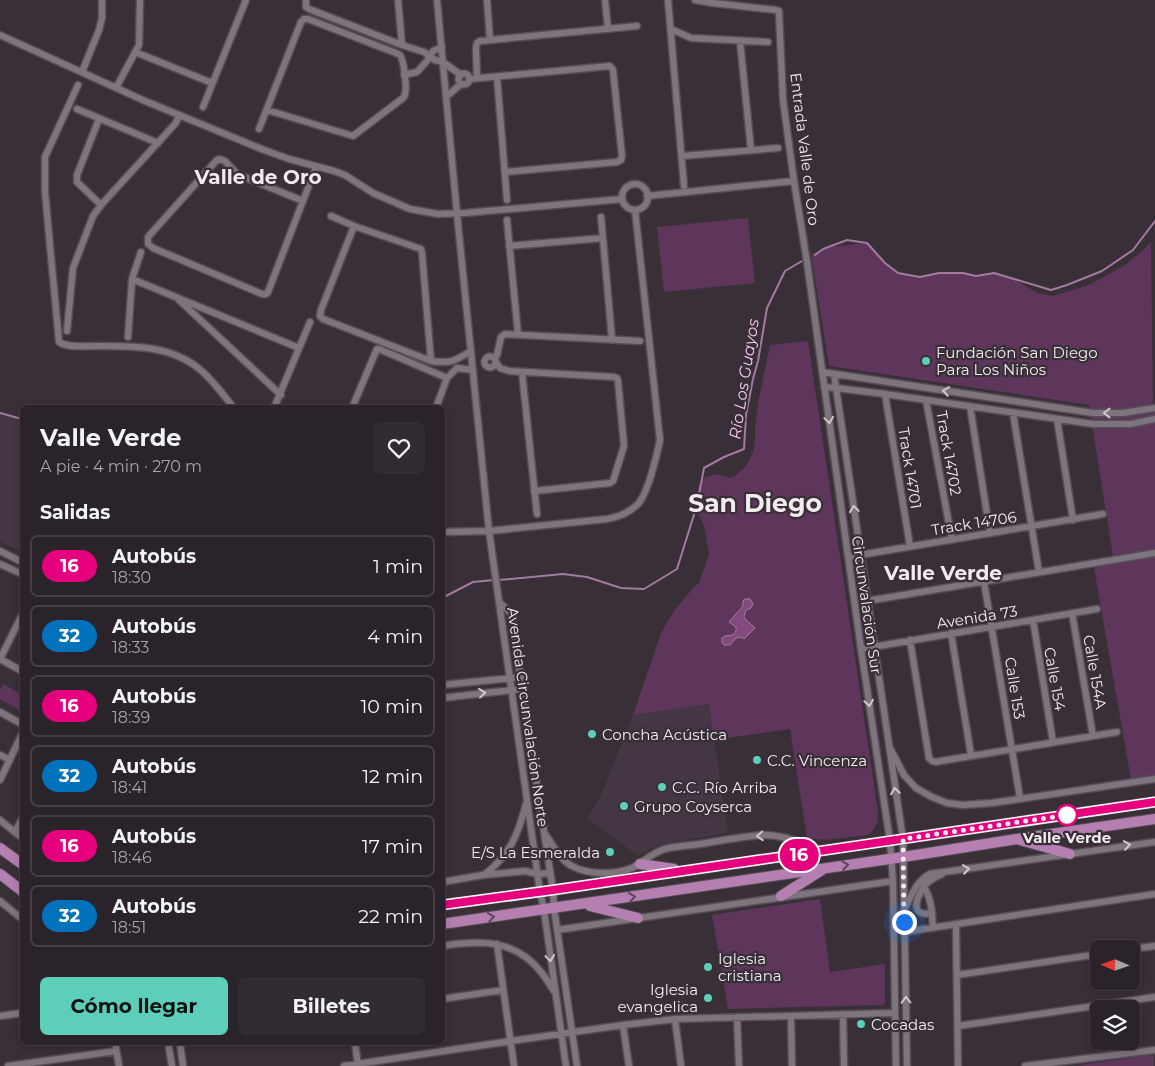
<!DOCTYPE html>
<html lang="es">
<meta charset="utf-8">
<style>
:root{--surface:#2a2329;--page:#322b31;--text:#f1f3f6;--muted:#a5a4a8;--line:#464046;--accent:#5cceba}
body{margin:0;font-family:Montserrat,sans-serif;background:var(--page);color:var(--text);height:100vh;display:flex;flex-direction:column;font-size:19px;white-space:nowrap}
*{box-sizing:border-box;margin:0}
p{font-size:16px;color:var(--muted)}
.icon{flex:none;width:28px;height:28px;fill:none;stroke:currentColor;stroke-width:2;stroke-linecap:round;stroke-linejoin:round}
.map{position:relative;flex:1;overflow:hidden}
.drawer{position:absolute;left:20px;top:405px;width:425px;height:640px;display:flex;flex-direction:column;background:var(--surface);border-radius:8px;box-shadow:0 2px 8px #0003,0 0 0 1px var(--line)}
.drawer>*{flex:none}
.badge{padding:0 10px;border-radius:16px;font-size:18px;line-height:32px}
.needle{width:32px;rotate:272deg}
.controls{position:absolute;left:1090px;top:940px;display:grid;gap:10px}
.controls a{display:grid;place-items:center;width:50px;height:50px;border-radius:8px;background:var(--surface);box-shadow:0 2px 8px #0003,0 0 0 1px var(--line);font-size:25px}
.you{position:absolute;width:25px;height:25px;margin:-12px;border:4px solid #fff;border-radius:50%;background:#1a73e8;box-shadow:0 0 0 8px #1a73e833}
.map>.badge{position:absolute;translate:-50% -50%;box-shadow:0 0 0 2px #fff}
h2{padding:0 20px;font-size:19px;line-height:45px}
.round{display:grid;place-items:center;flex:none;width:52px;height:52px;border-radius:8px;background:var(--page)}
.head{display:flex;align-items:center;justify-content:space-between;height:85px;padding:0 20px}
h1{font-size:24px;font-weight:700;line-height:38px}
.primary-button{display:flex;gap:10px;margin-top:auto;padding:10px 20px}
.primary-button a{flex:1;height:58px;border-radius:8px;background:var(--accent);color:#111;font-size:20px;font-weight:700;line-height:58px;text-align:center}
.primary-button a+a{background:var(--page);color:var(--text)}
ul{padding:0;list-style:none}
li{display:flex;align-items:center;gap:15px;height:62px;margin:0 10px 8px;padding:0 10px;border:2px solid var(--line);border-radius:8px}
li div{flex:1}
li b{display:block;font-size:19px}
li em{font-style:normal}
li .badge{min-width:55px;font-weight:700;text-align:center}
.map>svg:first-child{display:block}
.built{fill:#443743}
.green{fill:#5e365b}
.water{fill:#824a7d;stroke:#a37aa0}
.lines{fill:none;stroke-linecap:round;stroke-linejoin:round}
.stream{stroke:#a37aa0;stroke-width:2}
.minor-casing{stroke:#564e55;stroke-width:9}
.primary-casing{stroke:#564e55;stroke-width:12}
.minor{stroke:#7e747d;stroke-width:6}
.primary{stroke:#b580b1;stroke-width:10}
.oneway{stroke:#cec7ce}
.oneway2{stroke:#5e475c}
.line-casing{stroke:#fff;stroke-width:11}
.line{stroke:#e6007e;stroke-width:8}
.walk{stroke:#f1ebf0;stroke-width:5;stroke-dasharray:0 9}
.poi-dot{fill:#5cceba;stroke:#382f37;stroke-width:2}
.stop-dot{fill:#fff;stroke:#e6007e;stroke-width:2.5}
.labels{text-anchor:middle;dominant-baseline:central;stroke-width:4.5;stroke-linejoin:round;paint-order:stroke}
.street-label{font-size:15px;fill:#f1ebf0;stroke:#382f37}
.poi-label{font-size:15px;fill:#f1ebf0;stroke:#382f37;text-anchor:start}
.stop-label{font-size:15px;font-weight:bold;fill:#f1ebf0;stroke:#382f37}
.water-label{font-size:16px;font-style:italic;fill:#fac9f4;stroke:#382f37}
.district-label{font-size:20px;font-weight:bold;fill:#f1ebf0;stroke:#382f37}
.town-label{font-size:25px;font-weight:bold;fill:#f1ebf0;stroke:#382f37}
</style>
<div class="map">
<svg width="1155" height="1066" viewBox="0 0 1155 1066">
<rect width="100%" height="100%" fill="#382f37"/>
<path class="built" d="M 0,413 L 22,419 L 22,552 L 0,542 Z
M 709,704 L 728,833 L 659,845 L 638,856 L 587,818 L 600,798 L 633,715 Z"/>
<path class="green" d="M 748,218 L 755,283 L 664,292 L 657,227 Z
M 1151,242 L 1153,402 L 1155,414 L 1155,776 L 1131,780 L 1094,568 L 1114,563 L 1089,405 L 829,366 L 811,254 L 829,247 L 867,243 L 885,263 L 898,273 L 920,277 L 940,273 L 963,273 L 976,276 L 994,273 L 1016,280 L 1037,293 L 1053,296 L 1089,285 L 1125,265 L 1141,252 Z
M 808,341 L 878,812 L 877,823 L 874,829 L 868,835 L 825,840 L 807,838 L 790,729 L 714,740 L 709,704 L 633,715 L 661,633 L 674,611 L 694,587 L 699,583 L 709,555 L 704,525 L 698,513 L 696,499 L 699,485 L 704,478 L 717,474 L 729,478 L 735,476 L 746,466 L 753,453 L 755,440 L 755,429 L 758,403 L 770,345 Z
M 3,684 L 22,695 L 22,704 L 19,710 L 0,699 L 0,690 Z
M 820,899 L 830,972 L 885,964 L 885,1003 L 882,1005 L 728,1009 L 712,915 Z
M 1149,1055 L 1153,1055 L 1154,1056 L 1154,1066 L 1074,1066 Z"/>
<path class="water" d="M 745,599 L 750,599 L 753,604 L 751,608 L 746,610 L 744,617 L 745,619 L 755,628 L 744,639 L 741,637 L 736,638 L 730,645 L 724,645 L 722,642 L 722,638 L 725,636 L 733,635 L 736,631 L 736,627 L 729,622 L 743,606 L 743,601 Z"/>
<g class="lines">
<path class="stream" d="M 815,255 L 823,249 L 847,240 L 867,243 L 885,263 L 898,273 L 920,277 L 939,273 L 963,273 L 976,276 L 994,273 L 1051,290 L 1067,285 L 1102,271 L 1133,250 L 1155,221
M 133,408 L 138,406 L 158,408
M 0,413 L 22,419
M 499,580 L 563,574 L 587,577 L 621,588 L 644,589 L 677,569 L 697,505 L 704,468 L 724,457 L 744,449 L 746,415 L 753,379 L 758,361 L 767,308 L 785,271 L 802,261
M 442,598 L 473,582 L 494,580"/>
<g class="minor-casing">
<path id="minor" d="M 306,0 L 306,7 L 309,9 L 402,45 L 424,52 L 435,60 L 443,62 L 461,75
M 398,0 L 402,45
M 437,0 L 457,214 L 489,531 L 540,892 L 544,910 L 566,1066
M 487,0 L 490,40
M 605,0 L 608,29
M 668,0 L 684,186
M 695,0 L 713,3 L 776,10 L 779,11 L 779,13 L 783,100 L 794,181 L 807,262 L 861,649 L 890,841 L 893,881 L 896,1066
M 671,29 L 691,38 L 768,42
M 0,35 L 145,101 L 264,150 L 289,159 L 334,171 L 345,175 L 373,193 L 410,209 L 438,214 L 465,213 L 622,199
M 740,41 L 751,150
M 135,52 L 212,83
M 82,72 L 99,30 L 102,18 L 102,0
M458.5 79a5.5 5.5 0 1 1 11 0a5.5 5.5 0 1 1-11 0Z
M 404,75 L 417,72 L 427,61 L 433,51 L 442,47
M 497,77 L 507,200
M 477,78 L 476,47 L 477,43 L 480,41 L 637,26
M 469,79 L 610,66 L 613,70 L 622,156 L 621,160 L 617,162 L 505,172
M 78,85 L 45,157 L 45,192 L 59,342 C 67,348 86,346 97,346 C 135,346 173,345 203,372 C 215,383 224,396 234,408
M 116,88 L 139,45 L 140,0
M 446,97 L 461,84
M 203,107 L 246,0
M 77,109 L 158,143
M 99,119 L 77,175 L 77,182 L 101,205
M 259,129 L 301,22 L 304,19 L 308,19 L 396,53 C 397,54 399,54 400,55 C 404,60 407,88 405,94 C 405,96 404,97 403,98 L 353,136 L 267,110
M 682,156 L 778,148
M622 197a13 13 0 1 1 26 0a13 13 0 1 1-26 0Z
M 647,196 L 794,181
M 303,201 L 237,174 L 225,161 L 219,159 L 216,161 L 148,237 L 148,244 L 153,248 L 262,294 L 266,294 L 268,292 L 316,167
M 331,216 L 354,226 L 421,249 L 422,253 L 431,361
M 601,217 L 612,339
M 507,220 L 518,334
M 354,226 L 321,310 L 320,316 L 323,319 L 431,361 C 450,364 455,361 471,351
M 509,246 L 603,238
M 132,279 L 299,348
M 179,300 L 281,395
M 67,331 L 73,268 L 93,216 L 101,205 L 175,124 L 180,115
M 128,337 L 132,279 L 141,252
M484.5 362a5.5 5.5 0 1 1 11 0a5.5 5.5 0 1 1-11 0Z
M 495,359 L 497,355 L 501,337 L 505,334 L 640,341
M 496,362 L 500,368 L 509,371 L 614,377 L 617,378 L 618,381 L 624,446 L 613,481 L 610,483 L 534,491
M 822,372 L 1093,413 L 1123,413 L 1155,408
M 522,373 L 537,514
M 834,374 L 903,839 L 907,1066
M 824,387 L 836,388 L 885,394 L 1093,424 L 1131,424 L 1155,419
M 885,394 L 910,546
M 926,400 L 952,540
M 970,406 L 990,533
M 274,408 L 310,322
M 352,408 L 377,349 L 379,349 L 447,378
M 436,408 L 447,378 L 457,368 L 473,370
M 1013,413 L 1039,572
M 1057,419 L 1073,520
M 442,532 L 489,531 L 607,519 C 619,517 629,513 638,504 C 648,493 657,455 660,440 L 635,210
M 0,551 L 22,562
M 848,557 L 1103,514
M 0,564 L 22,574
M 984,582 L 1020,798
M 867,601 L 1155,553
M 499,602 L 512,614 L 522,689 L 553,890 L 554,908 L 577,1066
M 1072,613 L 1093,736
M 22,615 L 0,659 L 22,671
M 1033,620 L 1053,742
M 951,633 L 971,755
M 910,640 L 929,758 L 932,761 L 935,762 L 1117,732
M 861,649 L 1097,609
M 442,685 L 521,677
M 442,698 L 522,689
M 0,712 L 22,724
M 890,748 L 904,775 L 916,788 L 932,797 L 947,803 L 963,805 L 992,803 L 1155,779
M 0,755 L 10,760
M 0,780 L 22,734
M 0,820 L 22,838
M 15,832 L 22,819
M 545,834 C 553,845 560,860 572,866 C 588,875 615,875 632,868 C 642,863 651,854 662,850 C 672,846 688,846 700,844 C 720,841 743,836 764,835 C 783,835 803,843 820,850
M 484,875 C 510,855 518,835 526,804
M 442,882 L 483,875 L 525,871 L 538,874 L 550,873
M 924,887 C 932,900 932,913 933,928
M 0,901 L 22,919
M 904,910 C 911,897 916,881 930,874 L 1155,842
M 932,913 C 907,918 917,893 928,882 C 932,879 937,876 942,874
M 956,924 L 958,1066
M 557,930 L 893,881
M 904,932 L 1155,894
M 497,944 L 514,1066
M 442,946 C 480,940 515,939 541,972 C 546,978 550,985 554,991
M 1131,949 L 1155,946
M 957,975 L 1099,954
M 442,999 L 503,990
M 843,1015 L 844,1066
M 0,1016 L 22,1013
M 791,1016 L 792,1066
M 737,1017 L 739,1066
M 675,1019 L 681,1066
M 623,1025 L 629,1066
M 958,1026 L 1155,997
M 115,1042 L 119,1066
M 168,1042 L 172,1066
M 180,1042 L 183,1066
M 355,1042 L 358,1066
M 8,1066 L 116,1051
M 344,1066 L 511,1041 L 623,1025 L 675,1019 L 895,1013
M 1025,1066 L 1155,1050"/>
</g>
<g class="primary-casing">
<path id="primary" d="M 1020,840 L 1070,854
M 0,848 L 22,864
M 640,864 L 674,869
M 0,874 L 22,891
M 781,896 L 822,870
M 442,905 L 553,890 L 1155,802
M 590,906 L 638,918
M 442,924 L 903,857 L 1017,839 L 1155,819"/>
</g>
<use href="#minor" class="minor"/>
<use href="#primary" class="primary"/>
</g>
<defs><path id="oneway-chevron" d="M-2-3.5L2.5 0L-2 3.5" fill="none" stroke-width="1.6" stroke-linecap="round" stroke-linejoin="round" transform="scale(1.25)"/></defs>
<g class="oneway">
<use href="#oneway-chevron" transform="translate(946 391) rotate(-171)"/>
<use href="#oneway-chevron" transform="translate(1107 413) rotate(-180)"/>
<use href="#oneway-chevron" transform="translate(829 420) rotate(82)"/>
<use href="#oneway-chevron" transform="translate(854 509) rotate(-98)"/>
<use href="#oneway-chevron" transform="translate(482 693) rotate(-6)"/>
<use href="#oneway-chevron" transform="translate(869 703) rotate(81)"/>
<use href="#oneway-chevron" transform="translate(895 791) rotate(-99)"/>
<use href="#oneway-chevron" transform="translate(760 836) rotate(176)"/>
<use href="#oneway-chevron" transform="translate(1127 845) rotate(-8)"/>
<use href="#oneway-chevron" transform="translate(966 869) rotate(-8)"/>
<use href="#oneway-chevron" transform="translate(550 958) rotate(82)"/>
<use href="#oneway-chevron" transform="translate(906 1000) rotate(-91)"/>
</g>
<g class="oneway2">
<use href="#oneway-chevron" transform="translate(845 865) rotate(-8)"/>
<use href="#oneway-chevron" transform="translate(632 897) rotate(-8)"/>
<use href="#oneway-chevron" transform="translate(491 917) rotate(-8)"/>
</g>
<g class="lines">
<g class="line-casing">
<path id="line" d="M 442,905 L 553,890 L 1155,802"/>
</g>
<use href="#line" class="line"/>
<path class="walk" d="M 904,922 L 903,839 L 1067,815"/>
</g>
<g class="poi-dot">
<circle cx="926" cy="361" r="5"/>
<circle cx="592" cy="734" r="5"/>
<circle cx="757" cy="760" r="5"/>
<circle cx="662" cy="787" r="5"/>
<circle cx="624" cy="806" r="5"/>
<circle cx="610" cy="852" r="5"/>
<circle cx="708" cy="967" r="5"/>
<circle cx="708" cy="998" r="5"/>
<circle cx="861" cy="1024" r="5"/>
</g>
<circle class="stop-dot" cx="1067" cy="815" r="10"/>
<g class="labels">
<g class="street-label">
<text transform="translate(805 149) rotate(83)">Entrada Valle de Oro</text>
<text transform="translate(949 453) rotate(80)">Track 14702</text>
<text transform="translate(910 468) rotate(81)">Track 14701</text>
<text transform="translate(974 523) rotate(-9)">Track 14706</text>
<text transform="translate(867 605) rotate(82)">Circunvalación Sur</text>
<text transform="translate(977 617) rotate(-9)">Avenida 73</text>
<text transform="translate(1095 672) rotate(80)">Calle 154A</text>
<text transform="translate(1055 679) rotate(80)">Calle 154</text>
<text transform="translate(1015 688) rotate(81)">Calle 153</text>
<text transform="translate(528 717) rotate(82)">Avenida Circunvalación Norte</text>
</g>
<g class="poi-label">
<text x="936" y="352">Fundación San Diego<tspan x="936" dy="17">Para Los Niños</tspan></text>
<text x="602" y="734">Concha Acústica</text>
<text x="767" y="760">C.C. Vincenza</text>
<text x="672" y="787">C.C. Río Arriba</text>
<text x="634" y="806">Grupo Coyserca</text>
<text x="600" y="852" text-anchor="end">E/S La Esmeralda</text>
<text x="718" y="958">Iglesia<tspan x="718" dy="17">cristiana</tspan></text>
<text x="698" y="989" text-anchor="end">Iglesia<tspan x="698" dy="17">evangelica</tspan></text>
<text x="871" y="1024">Cocadas</text>
</g>
<g class="stop-label">
<text x="1067" y="837">Valle Verde</text>
</g>
<g class="water-label">
<text transform="translate(744 379) rotate(-81)">Río Los Guayos</text>
</g>
<g class="district-label">
<text x="258" y="177">Valle de Oro</text>
<text x="943" y="573">Valle Verde</text>
</g>
<g class="town-label">
<text x="755" y="503">San Diego</text>
</g>
</g>
</svg>
<div class="controls">
<a><svg class="needle" viewBox="-14 -14 28 28"><path d="M0-13l5 13h-10z" fill="#e53935"/><path d="M0 13l5-13h-10z" fill="#a5a4a8"/></svg></a>
<a><svg class="icon" aria-label="layers" viewBox="0 0 24 24"><path d="M12 4l9 5-9 5-9-5zM3 14l9 5 9-5"/></svg></a>
</div>
<div class="you" style="left:904px;top:922px"></div>
<b class="badge" style="left:799px;top:855px;background:#e6007e;color:#fff">16</b>
<section class="drawer">
<div class="head"><div><h1>Valle Verde</h1><p>A pie · 4 min · 270 m</p></div><a class="round"><svg class="icon" aria-label="heart" viewBox="0 0 24 24"><path d="M12 20l-8-8c-3-5 5-10 8-4 3-6 11-1 8 4z"/></svg></a></div>
<h2>Salidas</h2>
<ul>
<li><span class="badge" style="background:#e6007e;color:#fff">16</span><div><b>Autobús</b><p>18:30</p></div><em>1 min</em></li>
<li><span class="badge" style="background:#0072bc;color:#fff">32</span><div><b>Autobús</b><p>18:33</p></div><em>4 min</em></li>
<li><span class="badge" style="background:#e6007e;color:#fff">16</span><div><b>Autobús</b><p>18:39</p></div><em>10 min</em></li>
<li><span class="badge" style="background:#0072bc;color:#fff">32</span><div><b>Autobús</b><p>18:41</p></div><em>12 min</em></li>
<li><span class="badge" style="background:#e6007e;color:#fff">16</span><div><b>Autobús</b><p>18:46</p></div><em>17 min</em></li>
<li><span class="badge" style="background:#0072bc;color:#fff">32</span><div><b>Autobús</b><p>18:51</p></div><em>22 min</em></li>
</ul>
<div class="primary-button"><a>Cómo llegar</a><a>Billetes</a></div>
</section>
</div>
